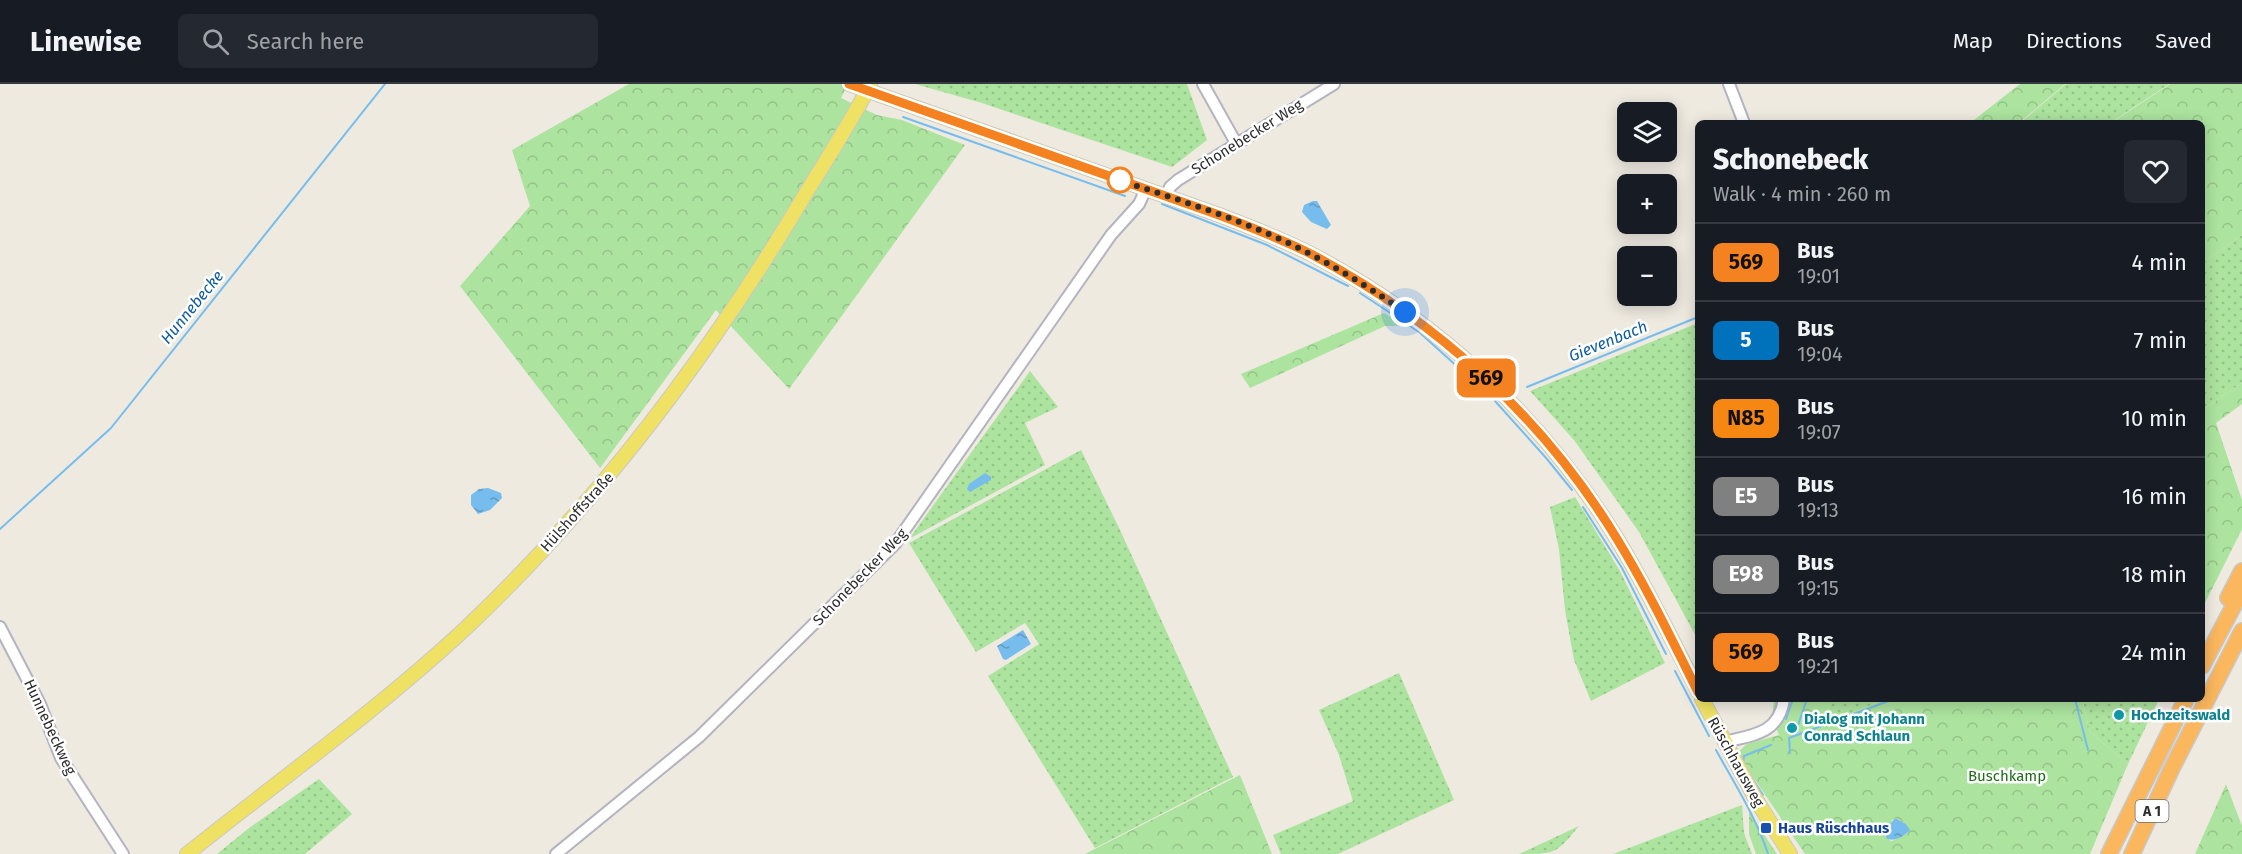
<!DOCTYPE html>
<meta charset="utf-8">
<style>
:root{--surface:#171b24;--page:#242831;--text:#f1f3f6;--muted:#9ea1a6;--line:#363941}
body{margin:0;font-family:"Fira Sans",sans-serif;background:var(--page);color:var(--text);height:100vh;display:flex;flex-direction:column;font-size:22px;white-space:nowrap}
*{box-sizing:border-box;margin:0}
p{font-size:20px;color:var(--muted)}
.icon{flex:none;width:33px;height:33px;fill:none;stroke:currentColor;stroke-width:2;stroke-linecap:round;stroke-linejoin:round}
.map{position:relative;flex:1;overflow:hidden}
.drawer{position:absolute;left:1695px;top:36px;width:510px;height:582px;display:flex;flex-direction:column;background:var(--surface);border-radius:9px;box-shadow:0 3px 15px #0003}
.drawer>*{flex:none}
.badge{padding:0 12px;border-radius:9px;font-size:21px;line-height:39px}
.controls{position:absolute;left:1617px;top:18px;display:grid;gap:12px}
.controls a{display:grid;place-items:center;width:60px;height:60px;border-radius:9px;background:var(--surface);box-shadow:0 3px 15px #0003;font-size:30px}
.you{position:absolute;width:30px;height:30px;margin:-15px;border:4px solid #fff;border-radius:50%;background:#1a73e8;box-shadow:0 0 0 9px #1a73e833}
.map>.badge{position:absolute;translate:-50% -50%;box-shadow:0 0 0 3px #fff}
.round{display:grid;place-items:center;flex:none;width:63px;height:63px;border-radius:9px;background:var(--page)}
.overview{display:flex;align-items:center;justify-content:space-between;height:102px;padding:0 18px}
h1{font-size:28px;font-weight:800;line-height:45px}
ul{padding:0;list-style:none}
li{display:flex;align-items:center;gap:18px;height:78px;padding:0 18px;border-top:2px solid var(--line)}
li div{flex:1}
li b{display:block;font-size:22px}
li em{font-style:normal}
li .badge{min-width:66px;font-weight:700;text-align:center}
header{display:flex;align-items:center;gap:36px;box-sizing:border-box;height:84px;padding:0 30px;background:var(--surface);border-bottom:2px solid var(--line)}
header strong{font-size:28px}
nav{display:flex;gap:33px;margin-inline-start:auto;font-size:21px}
.search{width:420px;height:54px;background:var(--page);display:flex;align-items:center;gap:15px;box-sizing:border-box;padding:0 21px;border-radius:9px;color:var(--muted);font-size:22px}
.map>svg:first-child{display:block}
.grass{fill:url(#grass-dots)}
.forest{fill:url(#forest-crowns);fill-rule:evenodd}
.water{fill:url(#water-ripples)}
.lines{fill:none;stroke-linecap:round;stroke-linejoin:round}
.stream{stroke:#76bded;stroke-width:2}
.minor-casing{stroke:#b3b4c0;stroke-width:14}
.major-casing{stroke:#c8c8c8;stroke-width:16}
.highway-casing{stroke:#c8c8c8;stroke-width:18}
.minor{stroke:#fff;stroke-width:10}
.major{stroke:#efe164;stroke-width:14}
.highway{stroke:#fbb75e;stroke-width:15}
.line-casing{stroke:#fff;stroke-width:14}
.line{stroke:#f58220;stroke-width:9}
.walk{stroke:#2d2d2d;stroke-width:6;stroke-dasharray:0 10.8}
.stop-dot{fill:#fff;stroke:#f58220;stroke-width:3}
.culture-dot{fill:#0f9aa8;stroke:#fff;stroke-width:2}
.transit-dot{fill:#1a4fb4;stroke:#fff;stroke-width:2}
.labels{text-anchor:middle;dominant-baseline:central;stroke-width:5;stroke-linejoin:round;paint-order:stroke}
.shield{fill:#fff;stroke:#6c6c6c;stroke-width:1.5}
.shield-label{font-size:14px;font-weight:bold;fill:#2d2d2d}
.street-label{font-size:15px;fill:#2d2d2d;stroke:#fff}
.culture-label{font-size:15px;font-weight:bold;fill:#0d838f;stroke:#fff;text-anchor:start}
.park-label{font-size:15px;fill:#226b1c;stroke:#fff}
.transit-label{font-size:15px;font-weight:bold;fill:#164399;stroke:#fff;text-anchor:start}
.water-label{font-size:16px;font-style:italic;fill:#105a9e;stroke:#fff}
</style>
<header>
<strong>Linewise</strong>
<div class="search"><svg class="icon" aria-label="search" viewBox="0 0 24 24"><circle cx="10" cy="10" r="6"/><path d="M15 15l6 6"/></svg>Search here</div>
<nav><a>Map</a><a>Directions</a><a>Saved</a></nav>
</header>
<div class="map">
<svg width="2242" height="770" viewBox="0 0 2242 770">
<defs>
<pattern id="grass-dots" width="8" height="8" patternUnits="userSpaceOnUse" patternTransform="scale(1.5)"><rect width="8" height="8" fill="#ace39e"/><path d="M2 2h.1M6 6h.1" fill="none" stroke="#94c388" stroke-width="1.8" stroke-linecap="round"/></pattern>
<pattern id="forest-crowns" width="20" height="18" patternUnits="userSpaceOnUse" patternTransform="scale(1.5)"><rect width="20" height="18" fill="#ace39e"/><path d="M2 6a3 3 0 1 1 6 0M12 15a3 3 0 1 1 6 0" fill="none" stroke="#94c388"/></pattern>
<pattern id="water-ripples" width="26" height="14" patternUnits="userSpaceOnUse" patternTransform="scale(1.5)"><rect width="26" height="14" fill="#76bded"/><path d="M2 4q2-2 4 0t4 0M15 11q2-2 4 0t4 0" fill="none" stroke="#619ac0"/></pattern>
</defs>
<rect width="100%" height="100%" fill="#eeeae0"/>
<path class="grass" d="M 915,0 L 1187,0 L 1207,56 L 1172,83 L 982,19 Z
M 2066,0 L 2169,0 L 2110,39 L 2020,39 Z
M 2242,151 L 2242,299 L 2202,326 L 2202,179 Z
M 1698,239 L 1698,556 L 1639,448 L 1574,356 L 1530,307 Z
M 1030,287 L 1058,323 L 1025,339 L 1045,381 L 909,455 Z
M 1081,366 L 1120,446 L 1233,693 L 1095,764 L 988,592 L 1039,560 L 1025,539 L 976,568 L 909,459 Z
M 1575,413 L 1620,487 L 1665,579 L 1591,617 L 1574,576 L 1565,526 L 1559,465 L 1550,423 Z
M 1399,589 L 1454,716 L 1338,770 L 1281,770 L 1273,751 L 1353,717 L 1339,671 L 1319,626 Z
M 1832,615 L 1886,615 L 1824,640 Z
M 2082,615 L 2159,615 L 2128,680 L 2090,648 Z
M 319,695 L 352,730 L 305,770 L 217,770 L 249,744 Z
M 1742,721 L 1744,749 L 1752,770 L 1613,770 Z
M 1579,742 C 1556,770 1556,770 1519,770 Z"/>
<path class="forest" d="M 629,0 L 848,0 L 841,14 L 877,31 L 902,36 L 965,61 L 789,305 L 716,226 L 600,384 L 460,202 L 530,122 L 512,66 Z
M 2020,0 L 2065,0 L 2019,39 L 1970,39 Z
M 2170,0 L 2242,0 L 2242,151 L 2202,179 L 2202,39 L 2111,39 Z
M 1384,229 L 1407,242 L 1385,242 L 1250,304 L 1241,290 Z
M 2242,299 L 2242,320 L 2216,339 L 2242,416 L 2242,445 L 2202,525 L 2202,326 Z
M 1774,615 L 1832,615 L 1824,640 L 1886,615 L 2082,615 L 2090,648 L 2128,680 L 2090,770 L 1805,770 L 1737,669 L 1747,660 L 1779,651 L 1772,634 ZM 1895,734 L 1906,740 L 1908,749 L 1892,757 L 1889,756 L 1892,736 Z
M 1240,691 L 1272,770 L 1085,770 Z
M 2226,700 L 2242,742 L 2242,770 L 2195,770 Z
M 1749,728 L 1777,770 L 1756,770 L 1749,750 Z"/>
<path class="water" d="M 1313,117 L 1317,117 L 1331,141 L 1327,145 L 1311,138 L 1302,128 L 1304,121 Z
M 985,389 L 991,393 L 991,396 L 970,408 L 967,405 L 969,400 Z
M 488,404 L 501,409 L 502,414 L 490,426 L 478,430 L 471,421 L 471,411 L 479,405 Z
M 1023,546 L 1031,560 L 1006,576 L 1003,575 L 997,562 Z
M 1895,734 L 1906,740 L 1910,746 C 1905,752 1893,759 1886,754 L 1886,745 Z"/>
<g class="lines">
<path class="stream" d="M 903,33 L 1125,112
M 1162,120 L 1267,161 L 1348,202
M 1360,209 L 1419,248 L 1481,304
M 1527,303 L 1698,233
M 1495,317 L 1547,375 L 1572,406
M 1583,423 L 1622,484 L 1666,570
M 0,445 L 111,344 L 385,0
M 1675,587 L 1709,652
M 2075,615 L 2088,666
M 1786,635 L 1793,615
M 1798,641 L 1807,615
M 1716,666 C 1734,699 1756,733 1768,770
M 1790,669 L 1789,654 L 1894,615
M 1743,679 L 1744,672 L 1771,661
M 1749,689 L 1763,711"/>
<g class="minor-casing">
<path id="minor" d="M 1203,0 L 1236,59
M 1729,0 L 1744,39
M 1166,112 L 1170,103 L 1178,96 L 1334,0
M 0,543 L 40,620 L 61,674 L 123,770
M 1724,658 C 1753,651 1779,650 1784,615
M 556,770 L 699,653 L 895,460 L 1111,151 L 1139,120 L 1146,105"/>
</g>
<g class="major-casing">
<path id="major" d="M 849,0 L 1219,131 C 1250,143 1282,155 1311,170 C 1437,236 1543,334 1617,455 C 1647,504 1672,556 1698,607
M 1702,615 L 1755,714 L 1790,770
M 187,770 C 281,695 379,625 467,543 C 603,414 714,265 809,104 C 830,70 852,36 870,1"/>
</g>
<g class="highway-casing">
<path id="highway" d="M 2228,514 L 2242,487
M 2202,582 L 2242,506
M 2109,770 L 2186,615
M 2132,770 L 2172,684 L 2242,547"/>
</g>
<use href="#minor" class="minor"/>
<use href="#major" class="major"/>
<use href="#highway" class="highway"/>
</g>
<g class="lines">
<g class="line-casing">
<path id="line" d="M 849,0 L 1219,131 C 1250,143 1282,155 1311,170 C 1436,236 1544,334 1617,455 C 1647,504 1672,556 1698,608"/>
</g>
<use href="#line" class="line"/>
<path class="walk" d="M 1120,96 L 1113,94 C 1167,112 1221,129 1273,152 C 1320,173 1363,199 1405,228"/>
</g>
<circle class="stop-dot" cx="1120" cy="96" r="12"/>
<g class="culture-dot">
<circle cx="2119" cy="631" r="6"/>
<circle cx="1792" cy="644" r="6"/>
</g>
<rect class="transit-dot" x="1760" y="738" width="12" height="12" rx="3"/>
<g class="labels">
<rect class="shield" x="2135.5" y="716" width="33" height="22" rx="4.5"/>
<g class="shield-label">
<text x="2152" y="727">A 1</text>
</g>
<g class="street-label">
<text transform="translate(1247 53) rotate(-32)">Schonebecker Weg</text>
<text transform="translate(577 428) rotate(-48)">Hülshoffstraße</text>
<text transform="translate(860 493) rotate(-46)">Schonebecker Weg</text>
<text transform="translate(50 643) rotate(65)">Hunnebeckweg</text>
<text transform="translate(1736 678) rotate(61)">Rüschhausweg</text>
</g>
<g class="culture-label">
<text x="2131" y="631">Hochzeitswald</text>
<text x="1804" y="635">Dialog mit Johann<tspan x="1804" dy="17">Conrad Schlaun</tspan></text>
</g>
<g class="park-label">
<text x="2007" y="692">Buschkamp</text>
</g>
<g class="transit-label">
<text x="1778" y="744">Haus Rüschhaus</text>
</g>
<g class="water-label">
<text transform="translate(192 223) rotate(-51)">Hunnebecke</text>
<text transform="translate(1608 257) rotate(-22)">Gievenbach</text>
</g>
</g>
</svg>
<div class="controls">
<a><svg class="icon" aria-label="layers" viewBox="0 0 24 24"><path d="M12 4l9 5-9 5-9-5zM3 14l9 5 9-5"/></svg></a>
<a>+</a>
<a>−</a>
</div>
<div class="you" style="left:1405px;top:228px"></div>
<b class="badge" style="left:1486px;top:294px;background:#f58220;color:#111">569</b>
<section class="drawer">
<div class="overview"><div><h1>Schonebeck</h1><p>Walk · 4 min · 260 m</p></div><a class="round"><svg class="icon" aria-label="heart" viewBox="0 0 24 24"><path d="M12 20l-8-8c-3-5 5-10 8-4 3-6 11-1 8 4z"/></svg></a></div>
<ul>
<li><span class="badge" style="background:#f58220;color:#111">569</span><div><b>Bus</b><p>19:01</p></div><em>4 min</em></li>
<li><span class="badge" style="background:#0072bc;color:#fff">5</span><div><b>Bus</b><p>19:04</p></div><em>7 min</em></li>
<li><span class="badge" style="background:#f68712;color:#111">N85</span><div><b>Bus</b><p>19:07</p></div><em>10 min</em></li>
<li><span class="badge" style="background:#808080;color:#fff">E5</span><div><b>Bus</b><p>19:13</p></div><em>16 min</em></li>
<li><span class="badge" style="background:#808080;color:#fff">E98</span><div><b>Bus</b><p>19:15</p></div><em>18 min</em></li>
<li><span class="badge" style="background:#f58220;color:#111">569</span><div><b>Bus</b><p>19:21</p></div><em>24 min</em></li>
</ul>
</section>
</div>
